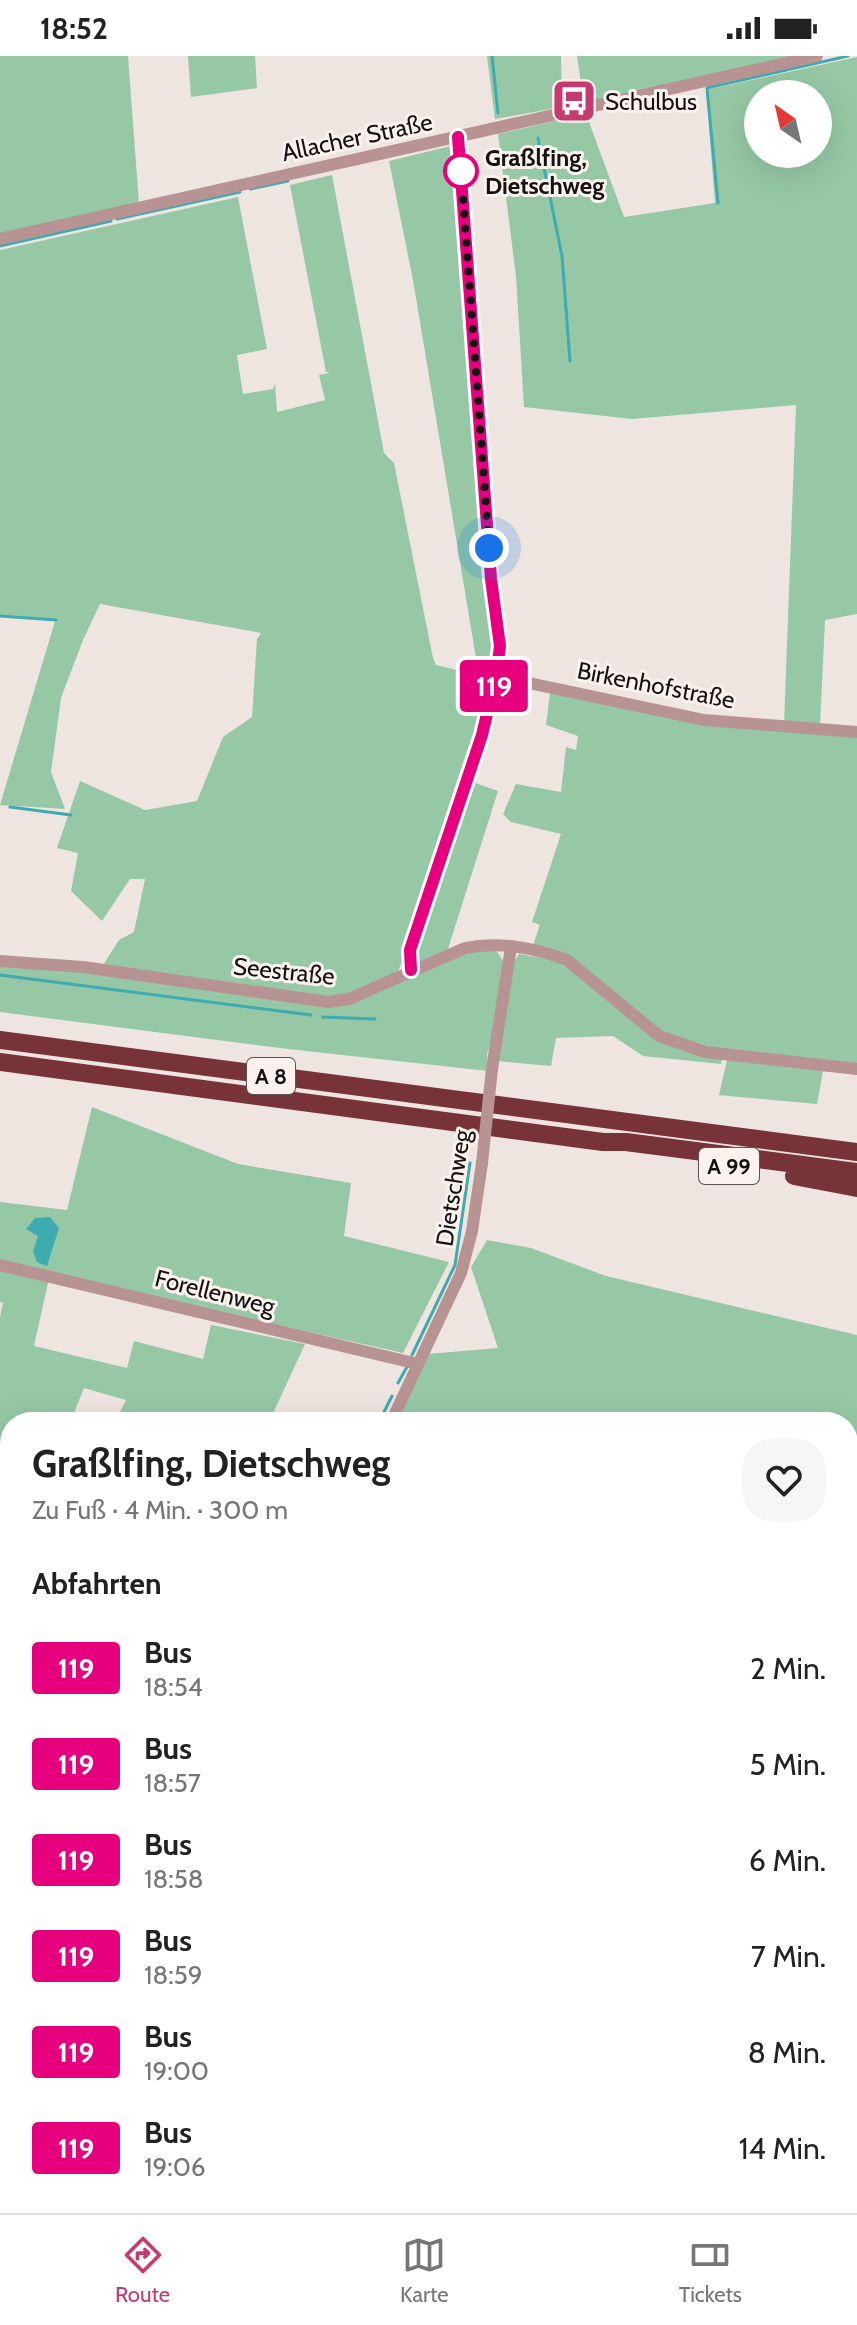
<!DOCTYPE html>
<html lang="de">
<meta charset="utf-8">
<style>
:root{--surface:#fff;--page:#f6f6f6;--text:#222;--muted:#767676;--line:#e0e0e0;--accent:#c63a70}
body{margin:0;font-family:Cabin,sans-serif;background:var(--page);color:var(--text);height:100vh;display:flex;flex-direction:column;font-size:30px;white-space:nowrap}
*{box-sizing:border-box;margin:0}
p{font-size:26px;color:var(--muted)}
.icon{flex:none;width:44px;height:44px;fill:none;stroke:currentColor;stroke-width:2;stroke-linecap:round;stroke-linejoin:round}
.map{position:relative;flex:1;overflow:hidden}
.side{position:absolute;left:0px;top:1356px;width:858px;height:802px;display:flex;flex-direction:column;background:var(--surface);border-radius:32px 32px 0 0;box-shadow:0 8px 32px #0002}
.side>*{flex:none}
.badge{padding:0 16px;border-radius:6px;font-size:28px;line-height:52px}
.needle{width:52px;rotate:326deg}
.buttons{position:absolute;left:744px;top:24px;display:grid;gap:16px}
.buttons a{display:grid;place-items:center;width:88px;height:88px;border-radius:50%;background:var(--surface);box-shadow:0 8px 32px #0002;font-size:40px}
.you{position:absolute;width:40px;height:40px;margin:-20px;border:6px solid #fff;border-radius:50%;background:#1a73e8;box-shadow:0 0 0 12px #1a73e833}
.map>.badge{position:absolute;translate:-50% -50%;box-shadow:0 0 0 4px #fff}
h2{padding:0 32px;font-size:30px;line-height:72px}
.round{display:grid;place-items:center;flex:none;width:84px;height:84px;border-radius:32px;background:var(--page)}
.overview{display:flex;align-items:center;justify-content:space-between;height:136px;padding:0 32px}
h1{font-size:38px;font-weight:800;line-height:60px}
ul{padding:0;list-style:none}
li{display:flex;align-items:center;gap:24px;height:96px;padding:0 32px}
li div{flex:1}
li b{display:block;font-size:30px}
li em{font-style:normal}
li .badge{min-width:88px;font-weight:700;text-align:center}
.status{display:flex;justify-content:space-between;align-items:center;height:56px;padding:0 40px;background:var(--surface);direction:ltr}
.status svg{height:22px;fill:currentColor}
.menu{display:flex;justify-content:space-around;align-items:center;height:112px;border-top:2px solid var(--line);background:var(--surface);font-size:22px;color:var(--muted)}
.menu a{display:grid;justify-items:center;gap:4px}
.menu .selected{color:var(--accent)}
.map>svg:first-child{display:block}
.green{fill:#96c8a5;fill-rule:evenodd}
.water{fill:#3eabb1}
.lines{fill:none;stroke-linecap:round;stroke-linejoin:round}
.stream{stroke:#3eabb1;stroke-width:3}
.minor{stroke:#b89394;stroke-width:12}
.highway{stroke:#783338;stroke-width:18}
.rail-casing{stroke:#807a77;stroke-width:6}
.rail{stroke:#fbf2ee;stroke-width:3;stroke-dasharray:9;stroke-linecap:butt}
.minor-bridge{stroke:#b89394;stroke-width:12}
.line-casing{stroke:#fff;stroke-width:18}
.line{stroke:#e6007e;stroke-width:12}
.walk{stroke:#151211;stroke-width:8;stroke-dasharray:0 14.4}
.stop-dot{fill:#fff;stroke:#e6007e;stroke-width:4}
.labels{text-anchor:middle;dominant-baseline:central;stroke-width:6;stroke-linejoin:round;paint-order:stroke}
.shield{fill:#fbf2ee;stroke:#5a5553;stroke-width:2}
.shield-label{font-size:22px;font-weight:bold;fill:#151211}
.poi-label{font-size:24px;fill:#151211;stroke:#fbf2ee;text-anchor:start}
.street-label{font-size:24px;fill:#151211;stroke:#fbf2ee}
.stop-label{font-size:24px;font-weight:bold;fill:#151211;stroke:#fbf2ee;text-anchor:start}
</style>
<div class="status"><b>18:52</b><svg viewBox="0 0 49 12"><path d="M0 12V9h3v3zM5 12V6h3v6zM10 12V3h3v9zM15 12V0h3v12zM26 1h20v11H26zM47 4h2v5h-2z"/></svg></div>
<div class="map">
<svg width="857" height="2157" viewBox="0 0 857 2157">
<rect width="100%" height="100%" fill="#eee5e0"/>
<path class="green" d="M 0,0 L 128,0 L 139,148 L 0,178 Z
M 188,0 L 255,0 L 257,32 L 191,41 Z
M 487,0 L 561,0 L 562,51 L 495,63 Z
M 577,0 L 793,0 L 584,47 Z
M 857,1 L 857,558 L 825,564 L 820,670 L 784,669 L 796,349 L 632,363 L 524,351 L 516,220 L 498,78 L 586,58 L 624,161 L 715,147 L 706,34 ZM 758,38 L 818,38 L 818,98 L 758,98 Z
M 455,89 L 495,582 L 494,615 L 478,614 L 413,224 L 389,105 Z
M 332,119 L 384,397 L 394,407 L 433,602 L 436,609 L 491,622 L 478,679 L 409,890 L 396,920 L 329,944 L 103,909 L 119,884 L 134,876 L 145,823 L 130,823 L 102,865 L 71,835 L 78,797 L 57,792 L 80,725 L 145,754 L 197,745 L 223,681 L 252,661 L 257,583 L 261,577 L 100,548 L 83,584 L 61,642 L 51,716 L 65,753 L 0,749 L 55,565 L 0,559 L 0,194 L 238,141 L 267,293 L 237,299 L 243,338 L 273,333 L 275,327 L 277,356 L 325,344 L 319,319 L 330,317 L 326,316 L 290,129 Z
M 550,637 L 618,649 L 857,679 L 857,1009 L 723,994 L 721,1008 L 643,1000 L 613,980 L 556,982 L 551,1010 L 498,1005 L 513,907 L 519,898 L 556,904 L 613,944 L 570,905 L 532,892 L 540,869 L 532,866 L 561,778 L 511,766 L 503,758 L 516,728 L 561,736 L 566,691 L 576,694 L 578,680 L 546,669 Z
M 470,725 L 498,735 L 447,896 L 422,908 L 413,903 Z
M 482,890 L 495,893 L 504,906 L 493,981 L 487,998 L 488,1015 L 288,993 L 0,956 L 0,908 L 70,914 L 330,950 Z
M 727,1004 L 823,1015 L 817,1048 L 719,1039 Z
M 92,1051 L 238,1108 L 351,1127 L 344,1180 L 449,1206 L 403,1297 L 50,1218 L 34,1290 L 127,1312 L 134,1285 L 203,1303 L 211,1269 L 305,1288 L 269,1366 L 115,1366 L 126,1344 L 84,1332 L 73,1359 L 102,1366 L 10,1366 L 10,1567 L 0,1562 L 0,1261 L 3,1246 L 0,1247 L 0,1146 L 67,1154 Z
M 487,1184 L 531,1192 L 606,1220 L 857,1279 L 857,1599 L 851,1616 L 848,1613 L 848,1366 L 395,1366 L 428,1298 L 498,1292 L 471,1211 Z
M 0,1583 L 10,1588 L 10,1890 L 0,1903 Z
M 857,1681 L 857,1801 L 848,1796 L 848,1686 Z
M 0,2048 L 10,2053 L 10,2125 L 0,2132 L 0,2125 L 6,2120 L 0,2117 Z
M 10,2146 L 10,2148 L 158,2148 L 148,2157 L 0,2157 L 0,2153 Z"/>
<path class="water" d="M 50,1161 L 59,1172 L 47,1210 L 37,1206 L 33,1195 L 38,1180 L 26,1173 L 35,1162 Z"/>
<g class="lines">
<path class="stream" d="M 492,0 L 498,57
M 538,82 L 562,200 L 570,305
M 250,133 L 288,125
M 718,147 L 707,32 L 848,0
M 117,163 L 240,136
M 0,190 L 111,165
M 0,560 L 56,564
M 10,751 L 71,759
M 0,919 L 311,959
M 323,961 L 375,963
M 412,1299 L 455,1209 L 470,1107
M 398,1327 L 408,1309
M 379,1366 L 392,1340
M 0,1581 L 10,1586
M 848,1601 L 857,1605"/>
<path class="minor" d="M 0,183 L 817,0
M 496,620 L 704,664 L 857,676
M 0,905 L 83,911 L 328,946 L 349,943 L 465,892 C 498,885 536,892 567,904 L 659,980 L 705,996 L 857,1013
M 411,914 L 410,894 L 482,679 L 496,620 L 500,590 L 491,523 L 458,81
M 492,1013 L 511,891
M 0,1209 L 418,1308
M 391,1366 L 461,1217 L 472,1175 L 482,1107
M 0,1569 L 10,1574
M 848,1652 L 857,1646
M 848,1977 L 857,1960
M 848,2031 L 857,2035
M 848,2135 L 857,2140
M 455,2148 L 469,2157
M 408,2157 L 413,2148
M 683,2157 L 689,2148
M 806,2157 L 808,2148"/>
<path class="highway" d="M 0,984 L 857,1096
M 0,1006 L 603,1086 L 626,1086 L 857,1116
M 794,1120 L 857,1132"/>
<g class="rail-casing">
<path id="rail" d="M 848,1673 L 857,1668
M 0,2143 L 10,2135
M 160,2157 L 170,2148"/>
</g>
<use href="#rail" class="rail"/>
<path class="minor-bridge" d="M 482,1107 L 492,1013"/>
</g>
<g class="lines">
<g class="line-casing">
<path id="line" d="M 411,914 L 410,894 L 482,679 L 496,620 L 500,590 L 491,523 L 458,81"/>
</g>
<use href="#line" class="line"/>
<path class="walk" d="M 461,115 L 489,492"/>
</g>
<defs>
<g id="bus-square" transform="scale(2.3)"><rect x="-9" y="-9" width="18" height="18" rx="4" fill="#c63a70" stroke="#fbf2ee"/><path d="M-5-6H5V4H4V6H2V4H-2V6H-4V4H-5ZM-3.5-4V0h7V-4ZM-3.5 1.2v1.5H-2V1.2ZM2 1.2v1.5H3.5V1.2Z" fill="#fff"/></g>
</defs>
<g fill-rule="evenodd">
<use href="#bus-square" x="574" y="45"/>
</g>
<circle class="stop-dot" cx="461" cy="115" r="16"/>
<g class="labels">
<g class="shield">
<rect x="247" y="1002" width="48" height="36" rx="6"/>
<rect x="699" y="1092" width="60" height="36" rx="6"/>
</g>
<g class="shield-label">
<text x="271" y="1020">A 8</text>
<text x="729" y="1110">A 99</text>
</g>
<g class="poi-label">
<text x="605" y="45">Schulbus</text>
</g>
<g class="street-label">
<text transform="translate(357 81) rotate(-12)">Allacher Straße</text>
<text transform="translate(656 629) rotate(11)">Birkenhofstraße</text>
<text transform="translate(284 915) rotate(6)">Seestraße</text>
<text transform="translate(453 1132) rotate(-81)">Dietschweg</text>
<text transform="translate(215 1236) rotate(14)">Forellenweg</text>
</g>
<g class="stop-label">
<text x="485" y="101">Graßlfing,<tspan x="485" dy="28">Dietschweg</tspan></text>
</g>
</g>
</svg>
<div class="buttons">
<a><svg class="needle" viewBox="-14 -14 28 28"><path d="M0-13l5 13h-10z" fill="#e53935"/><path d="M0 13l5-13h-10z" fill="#767676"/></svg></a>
</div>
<div class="you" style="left:489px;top:492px"></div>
<b class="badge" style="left:494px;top:630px;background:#e6007e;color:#fff">119</b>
<section class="side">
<div class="overview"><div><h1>Graßlfing, Dietschweg</h1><p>Zu Fuß · 4 Min. · 300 m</p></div><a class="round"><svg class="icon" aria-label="heart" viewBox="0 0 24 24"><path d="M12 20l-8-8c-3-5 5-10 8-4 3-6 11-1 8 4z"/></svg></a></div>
<h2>Abfahrten</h2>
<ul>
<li><span class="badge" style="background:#e6007e;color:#fff">119</span><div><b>Bus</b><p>18:54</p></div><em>2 Min.</em></li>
<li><span class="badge" style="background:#e6007e;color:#fff">119</span><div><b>Bus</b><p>18:57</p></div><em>5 Min.</em></li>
<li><span class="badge" style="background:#e6007e;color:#fff">119</span><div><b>Bus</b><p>18:58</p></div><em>6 Min.</em></li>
<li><span class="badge" style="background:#e6007e;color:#fff">119</span><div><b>Bus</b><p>18:59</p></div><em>7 Min.</em></li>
<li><span class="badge" style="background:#e6007e;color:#fff">119</span><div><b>Bus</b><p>19:00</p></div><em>8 Min.</em></li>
<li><span class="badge" style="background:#e6007e;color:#fff">119</span><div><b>Bus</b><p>19:06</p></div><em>14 Min.</em></li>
</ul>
</section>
</div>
<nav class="menu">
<a class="selected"><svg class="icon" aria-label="directions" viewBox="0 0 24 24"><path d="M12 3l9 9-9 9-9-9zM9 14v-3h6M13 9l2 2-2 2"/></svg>Route</a>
<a><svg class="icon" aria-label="map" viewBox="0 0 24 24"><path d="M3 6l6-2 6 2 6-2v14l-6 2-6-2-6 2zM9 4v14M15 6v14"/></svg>Karte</a>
<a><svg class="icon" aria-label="tickets" viewBox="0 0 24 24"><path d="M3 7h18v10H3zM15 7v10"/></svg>Tickets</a>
</nav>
